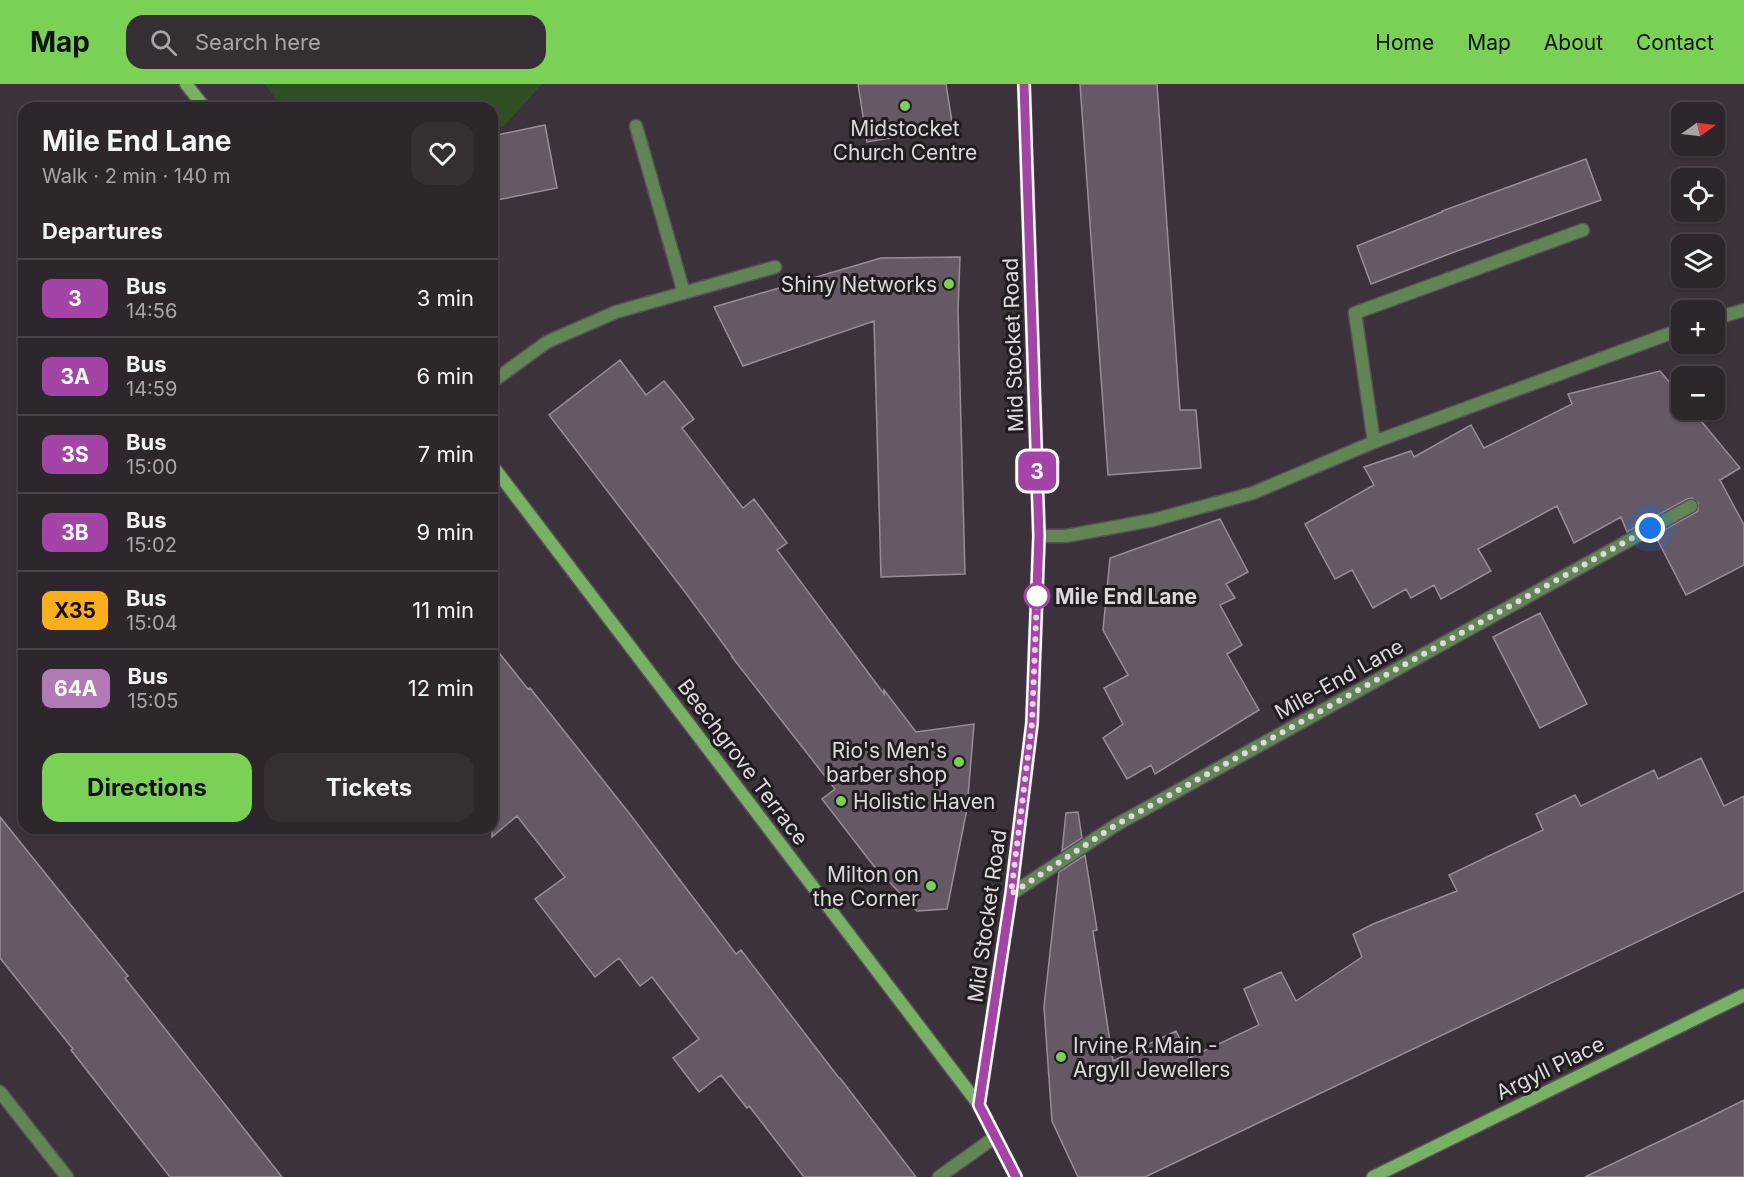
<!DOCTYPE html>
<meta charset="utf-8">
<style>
:root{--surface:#2d262d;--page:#352e35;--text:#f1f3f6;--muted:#a7a5aa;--line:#484349;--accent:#7ad156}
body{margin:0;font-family:Inter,sans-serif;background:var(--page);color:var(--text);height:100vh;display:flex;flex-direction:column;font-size:22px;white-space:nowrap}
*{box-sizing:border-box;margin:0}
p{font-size:20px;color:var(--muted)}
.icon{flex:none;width:33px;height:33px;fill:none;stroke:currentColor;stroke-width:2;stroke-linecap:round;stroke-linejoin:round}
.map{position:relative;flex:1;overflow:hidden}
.side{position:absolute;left:18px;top:18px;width:480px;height:732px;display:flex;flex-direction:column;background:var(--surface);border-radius:18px;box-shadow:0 2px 4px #0004,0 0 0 2px var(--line)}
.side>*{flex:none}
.badge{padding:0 12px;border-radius:9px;font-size:21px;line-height:39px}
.needle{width:39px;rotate:76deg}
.tools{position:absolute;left:1671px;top:18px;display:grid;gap:12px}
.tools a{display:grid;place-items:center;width:54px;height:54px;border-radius:12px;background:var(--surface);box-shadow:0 2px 4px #0004,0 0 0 2px var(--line);font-size:30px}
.you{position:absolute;width:30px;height:30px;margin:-15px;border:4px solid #fff;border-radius:50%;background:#1a73e8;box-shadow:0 0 0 9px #1a73e833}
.map>.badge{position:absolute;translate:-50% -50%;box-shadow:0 0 0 3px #fff}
h2{padding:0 24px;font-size:22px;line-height:54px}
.round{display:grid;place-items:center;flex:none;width:63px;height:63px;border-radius:18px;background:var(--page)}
.headline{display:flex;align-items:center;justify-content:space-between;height:102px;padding:0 24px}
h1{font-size:28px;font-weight:700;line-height:45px}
.cta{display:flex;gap:12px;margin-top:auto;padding:12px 24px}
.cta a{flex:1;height:69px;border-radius:18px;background:var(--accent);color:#111;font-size:24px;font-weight:700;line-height:69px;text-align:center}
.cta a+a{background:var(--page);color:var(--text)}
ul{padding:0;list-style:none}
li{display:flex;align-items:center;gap:18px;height:78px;padding:0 24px;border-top:2px solid var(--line)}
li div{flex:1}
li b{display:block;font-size:22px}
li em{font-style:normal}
li .badge{min-width:66px;font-weight:700;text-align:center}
header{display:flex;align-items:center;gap:36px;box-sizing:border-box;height:84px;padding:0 30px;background:var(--accent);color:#111}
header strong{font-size:28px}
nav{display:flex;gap:33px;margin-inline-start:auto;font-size:21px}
.search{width:420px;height:54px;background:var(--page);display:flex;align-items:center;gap:15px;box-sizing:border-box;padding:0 21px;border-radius:18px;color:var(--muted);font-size:22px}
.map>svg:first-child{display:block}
.green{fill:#314f25}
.building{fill:#645964;stroke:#998d99;stroke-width:1.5}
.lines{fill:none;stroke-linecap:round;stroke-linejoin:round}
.lane-casing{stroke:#595059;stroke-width:15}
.street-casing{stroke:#595059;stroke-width:15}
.secondary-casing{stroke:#595059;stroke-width:15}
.lane{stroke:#628555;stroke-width:12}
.street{stroke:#628555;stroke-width:12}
.secondary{stroke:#79b164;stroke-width:12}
.line-casing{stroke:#fff;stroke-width:14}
.line{stroke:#a444a6;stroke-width:9}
.walk{stroke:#ded7de;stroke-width:6;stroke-dasharray:0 10.8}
.poi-dot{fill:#7ad156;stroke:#201c20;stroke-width:2}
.stop-dot{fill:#fff;stroke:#a444a6;stroke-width:3}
.labels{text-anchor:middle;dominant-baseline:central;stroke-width:6;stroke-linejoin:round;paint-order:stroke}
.poi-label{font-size:21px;fill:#ded7de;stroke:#201c20;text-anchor:end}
.street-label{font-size:21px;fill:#ded7de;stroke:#201c20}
.stop-label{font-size:21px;font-weight:bold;fill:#ded7de;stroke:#201c20;text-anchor:start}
</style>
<header>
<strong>Map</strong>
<div class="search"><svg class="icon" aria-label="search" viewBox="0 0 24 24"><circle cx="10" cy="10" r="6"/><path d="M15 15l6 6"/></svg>Search here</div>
<nav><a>Home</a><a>Map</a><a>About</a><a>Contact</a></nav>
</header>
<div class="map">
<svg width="1744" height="1093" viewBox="0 0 1744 1093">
<rect width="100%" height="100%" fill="#3c323c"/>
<path class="green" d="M 265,0 L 542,0 L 503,43 L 492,46 L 492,24 L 282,24 Z"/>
<path class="building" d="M 858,0 L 946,0 L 953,44 L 867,58 Z
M 1080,0 L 1157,0 L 1180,326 L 1196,326 L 1201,384 L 1108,391 Z
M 545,41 L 557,104 L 492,117 L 492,52 Z
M 1586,75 L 1601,116 L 1457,167 L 1371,200 L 1357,162 L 1442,128 L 1442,127 Z
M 960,173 L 958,226 L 965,490 L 881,493 L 874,237 L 743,282 L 714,223 L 881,174 Z
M 620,276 L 646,311 L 664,297 L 677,313 L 694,335 L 682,344 L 743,424 L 754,415 L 787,459 L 777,466 L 884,610 L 884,606 L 916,648 L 974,640 L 967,725 L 947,825 L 917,827 L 873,781 L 822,715 L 835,705 L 732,573 L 733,573 L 685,508 L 549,331 Z
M 1660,287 L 1682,313 L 1682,326 L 1692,326 L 1740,384 L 1720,396 L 1744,441 L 1744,481 L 1686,511 L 1655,451 L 1698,427 L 1698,419 L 1692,414 L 1687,415 L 1627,448 L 1621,433 L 1574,459 L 1557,422 L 1478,465 L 1491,487 L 1441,515 L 1434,501 L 1411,514 L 1406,505 L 1373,524 L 1352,486 L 1335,495 L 1305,440 L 1374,401 L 1364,383 L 1411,367 L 1414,373 L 1471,341 L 1484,364 L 1572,320 L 1568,310 Z
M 1220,435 L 1248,488 L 1226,500 L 1235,514 L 1220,521 L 1242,561 L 1227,570 L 1259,626 L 1155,690 L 1151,681 L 1127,695 L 1103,654 L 1123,640 L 1104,604 L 1128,591 L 1103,546 L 1110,474 Z
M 1540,529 L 1587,620 L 1540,644 L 1493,553 Z
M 492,560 L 528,605 L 530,604 L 629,729 L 736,870 L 741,866 L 839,994 L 840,994 L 916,1093 L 804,1093 L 749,1022 L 747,1024 L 721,991 L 699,1008 L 673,974 L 699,955 L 652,893 L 640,902 L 619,874 L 595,893 L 535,815 L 565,793 L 517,732 L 492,753 Z
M 1701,674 L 1724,722 L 1744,712 L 1744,807 L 1145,1093 L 1078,1093 L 1052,1037 L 1044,923 L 1059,788 L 1085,771 L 1097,846 L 1093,847 L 1113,977 L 1176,947 L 1189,974 L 1259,941 L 1244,905 L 1281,888 L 1296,917 L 1362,873 L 1353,850 L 1373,840 L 1457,807 L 1449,791 L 1543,746 L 1536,730 L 1575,711 L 1581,722 L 1654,686 L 1658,695 Z
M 1078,728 L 1082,754 L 1062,767 L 1066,729 Z
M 0,733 L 128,892 L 125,894 L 282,1093 L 170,1093 L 71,966 L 73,965 L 0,874 Z
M 1744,1016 L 1744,1093 L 1585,1093 L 1704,1036 Z"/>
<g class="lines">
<g class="lane-casing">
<path id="lane" d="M 1374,358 L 1355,229 L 1583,146
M 1011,810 L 1116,741 L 1691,422
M 939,1093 L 995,1053"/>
</g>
<g class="street-casing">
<path id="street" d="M 636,42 L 684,209
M 1714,235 L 1744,226
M 492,298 L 547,258 L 616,228 L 775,183
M 1039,452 L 1066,452 L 1153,436 L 1253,409 L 1374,358 L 1682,245
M 0,1008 L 67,1093"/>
</g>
<g class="secondary-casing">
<path id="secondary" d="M 186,0 L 205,24
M 492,381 L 979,1021 L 1016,1093
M 979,1021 L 1011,810 L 1032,639 L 1039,452 L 1024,0
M 1373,1093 L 1744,911"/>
</g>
<use href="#lane" class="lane"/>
<use href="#street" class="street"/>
<use href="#secondary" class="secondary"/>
</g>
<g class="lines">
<g class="line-casing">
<path id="line" d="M 1016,1093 L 979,1021 L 1011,810 L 1032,639 L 1039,452 L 1024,0"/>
</g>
<use href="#line" class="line"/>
<path class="walk" d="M 1037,512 L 1032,639 L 1011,810 L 1116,741 L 1650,444"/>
</g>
<g class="poi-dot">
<circle cx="905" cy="22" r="6"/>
<circle cx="949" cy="200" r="6"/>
<circle cx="959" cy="678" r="6"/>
<circle cx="841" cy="717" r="6"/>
<circle cx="931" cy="802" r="6"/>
<circle cx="1061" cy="973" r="6"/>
</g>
<circle class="stop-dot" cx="1037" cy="512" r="12"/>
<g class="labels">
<g class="poi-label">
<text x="905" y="44" text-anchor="middle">Midstocket<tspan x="905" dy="24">Church Centre</tspan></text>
<text x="937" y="200">Shiny Networks</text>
<text x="947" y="666">Rio's Men's<tspan x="947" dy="24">barber shop</tspan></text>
<text x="853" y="717" text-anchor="start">Holistic Haven</text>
<text x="919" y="790">Milton on<tspan x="919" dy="24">the Corner</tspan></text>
<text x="1073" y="961" text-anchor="start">Irvine R.Main -<tspan x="1073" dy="24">Argyll Jewellers</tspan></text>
</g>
<g class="street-label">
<text transform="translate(1013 261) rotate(-92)">Mid Stocket Road</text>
<text transform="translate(1339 595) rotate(-29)">Mile-End Lane</text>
<text transform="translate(743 678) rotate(53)">Beechgrove Terrace</text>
<text transform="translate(987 832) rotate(-82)">Mid Stocket Road</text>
<text transform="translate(1550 984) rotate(-26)">Argyll Place</text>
</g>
<g class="stop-label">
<text x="1055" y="512">Mile End Lane</text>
</g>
</g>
</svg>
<div class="tools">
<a><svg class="needle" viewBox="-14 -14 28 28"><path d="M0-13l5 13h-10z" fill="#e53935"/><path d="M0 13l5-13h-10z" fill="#a7a5aa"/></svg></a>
<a><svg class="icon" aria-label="locate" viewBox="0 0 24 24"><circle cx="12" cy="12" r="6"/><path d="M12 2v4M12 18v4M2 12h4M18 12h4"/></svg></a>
<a><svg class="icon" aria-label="layers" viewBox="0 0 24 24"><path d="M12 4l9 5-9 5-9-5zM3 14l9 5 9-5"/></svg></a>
<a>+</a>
<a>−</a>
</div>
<div class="you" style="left:1650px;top:444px"></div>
<b class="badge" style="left:1037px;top:387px;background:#a444a6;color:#fff">3</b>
<section class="side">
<div class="headline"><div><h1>Mile End Lane</h1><p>Walk · 2 min · 140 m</p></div><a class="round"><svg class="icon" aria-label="heart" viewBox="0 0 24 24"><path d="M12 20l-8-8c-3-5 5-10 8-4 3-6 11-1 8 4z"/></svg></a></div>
<h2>Departures</h2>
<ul>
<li><span class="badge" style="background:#a444a6;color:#fff">3</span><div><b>Bus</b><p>14:56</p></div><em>3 min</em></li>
<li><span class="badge" style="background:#a444a6;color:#fff">3A</span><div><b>Bus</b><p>14:59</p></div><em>6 min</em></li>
<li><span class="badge" style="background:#a444a6;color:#fff">3S</span><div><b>Bus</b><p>15:00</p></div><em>7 min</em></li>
<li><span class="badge" style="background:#a444a6;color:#fff">3B</span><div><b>Bus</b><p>15:02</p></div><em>9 min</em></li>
<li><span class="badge" style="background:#faae19;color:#111">X35</span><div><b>Bus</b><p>15:04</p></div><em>11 min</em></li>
<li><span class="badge" style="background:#b17ab5;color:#fff">64A</span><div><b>Bus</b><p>15:05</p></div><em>12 min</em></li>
</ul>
<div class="cta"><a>Directions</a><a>Tickets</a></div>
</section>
</div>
